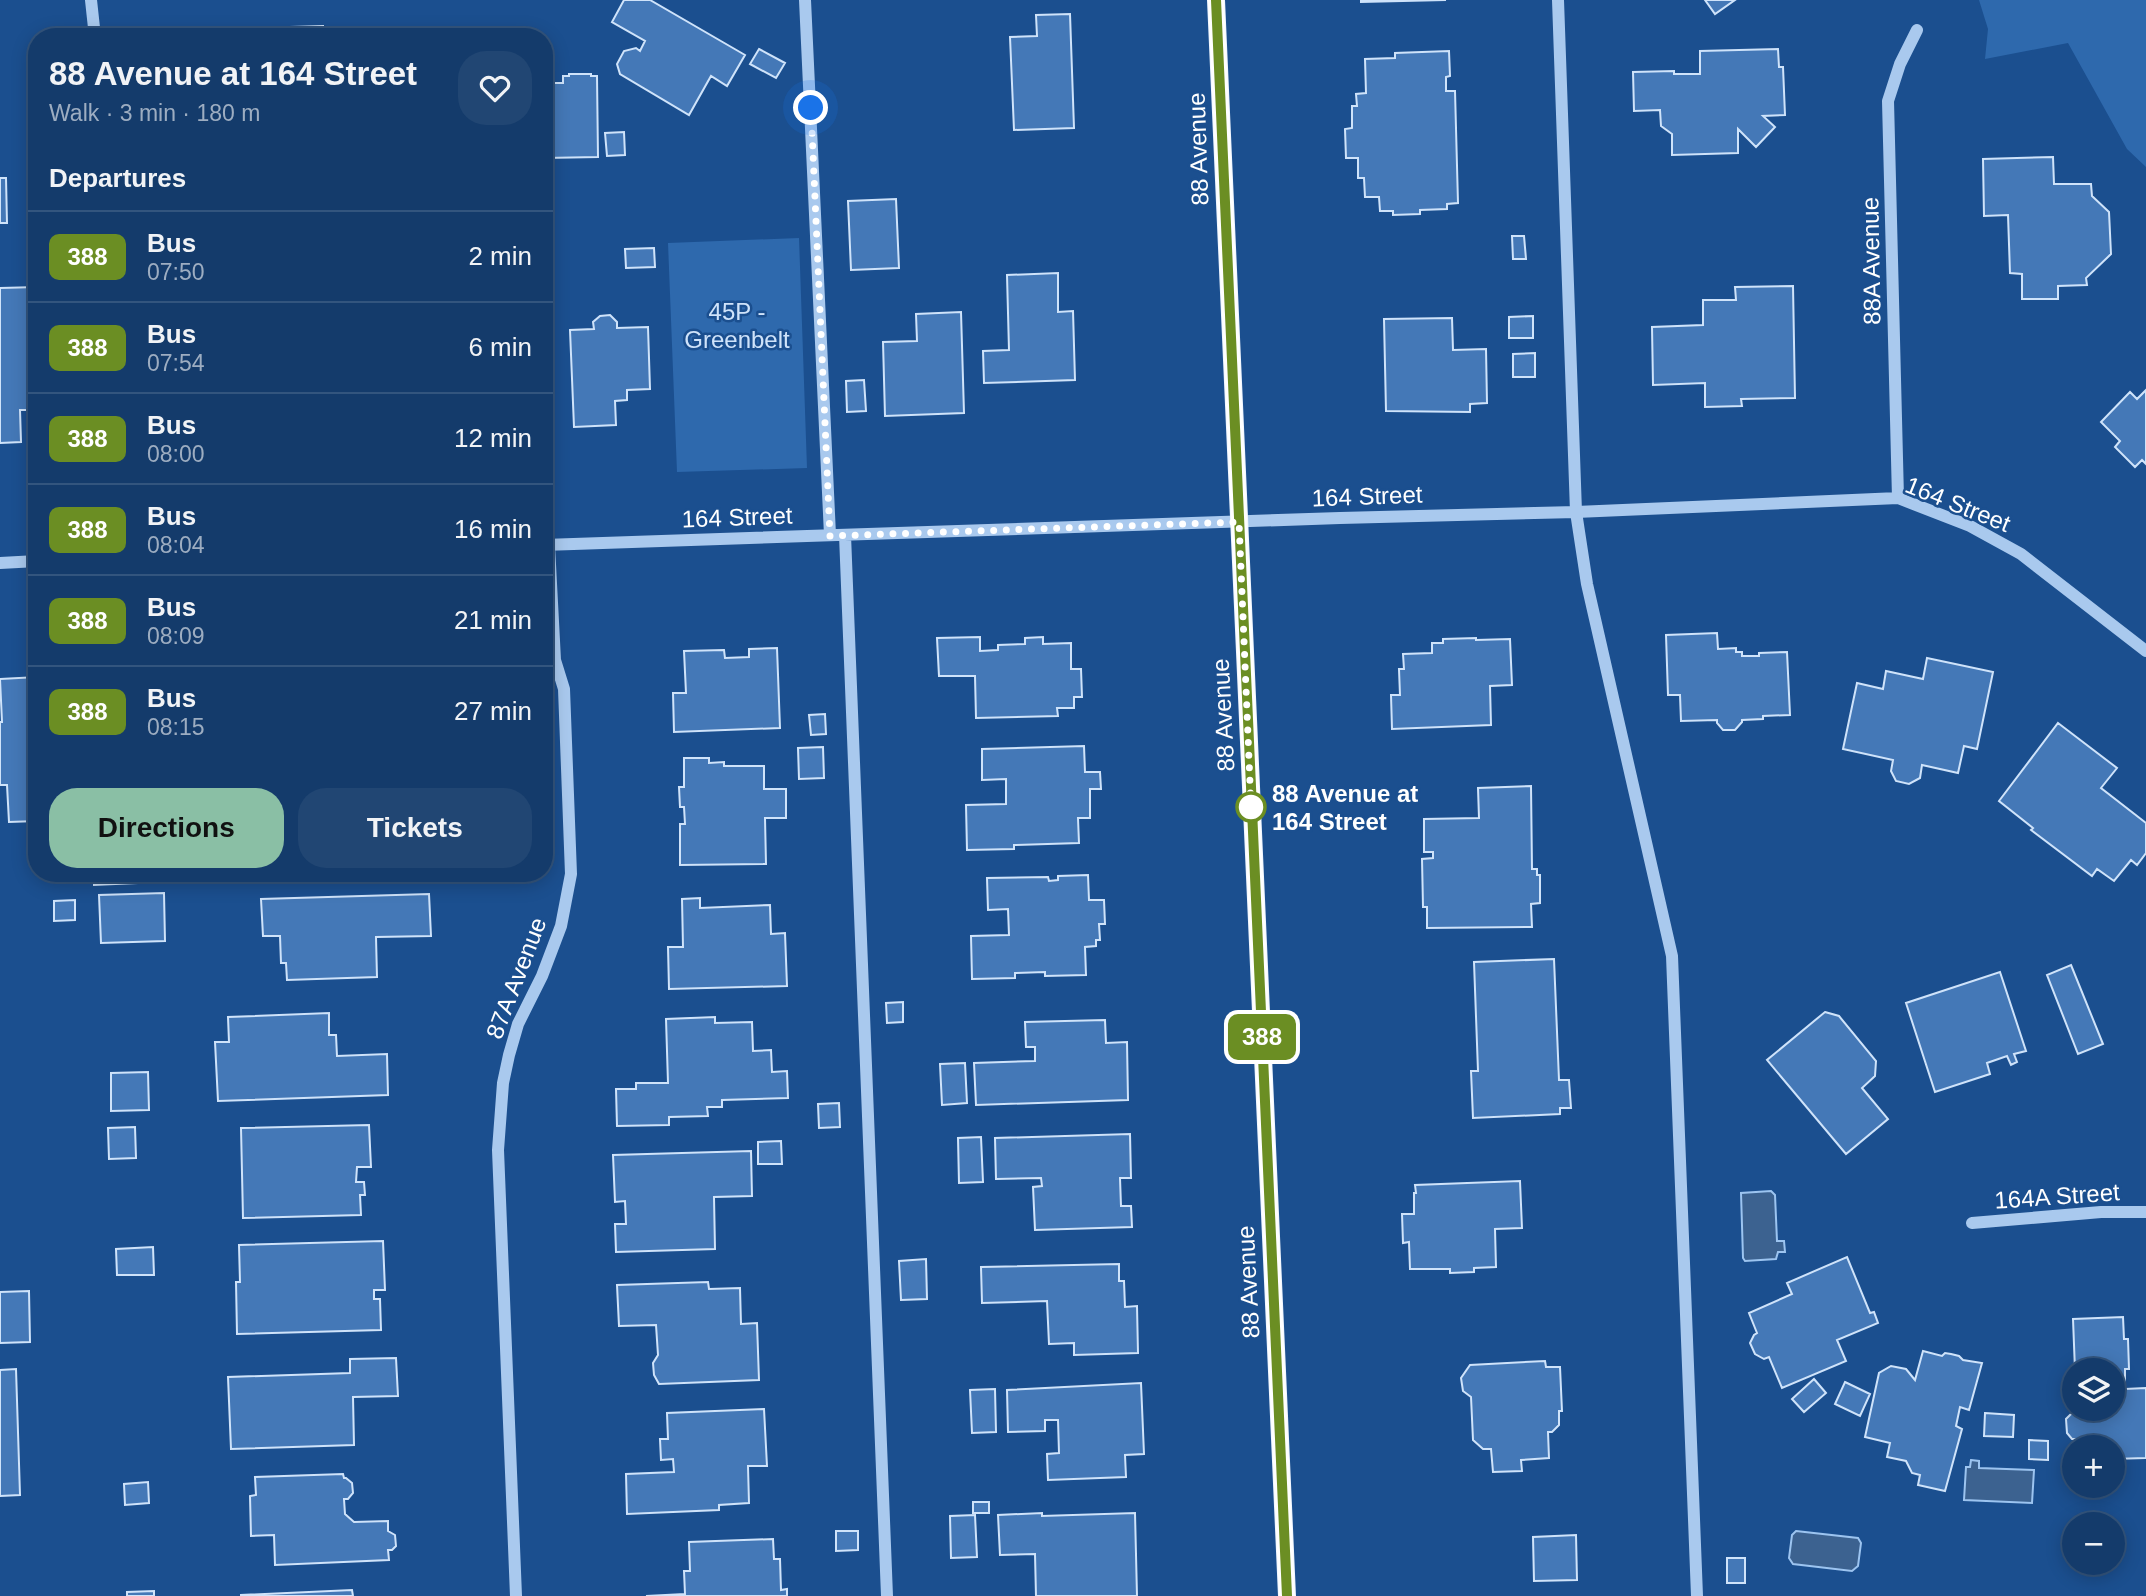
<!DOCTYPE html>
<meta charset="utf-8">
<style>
:root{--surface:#143b6b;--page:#214673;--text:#f1f3f6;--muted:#9dadc1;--line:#33557e;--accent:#8abfa5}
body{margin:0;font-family:Helvetica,sans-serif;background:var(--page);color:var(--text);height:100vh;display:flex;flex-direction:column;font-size:26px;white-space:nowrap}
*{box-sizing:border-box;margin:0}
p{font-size:23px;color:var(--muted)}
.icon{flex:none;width:38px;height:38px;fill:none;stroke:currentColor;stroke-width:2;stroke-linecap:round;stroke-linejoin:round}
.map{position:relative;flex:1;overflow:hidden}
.details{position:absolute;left:28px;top:28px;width:525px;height:854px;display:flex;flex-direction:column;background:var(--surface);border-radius:28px;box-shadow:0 4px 18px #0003,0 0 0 2px var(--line)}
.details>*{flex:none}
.badge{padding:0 14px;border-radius:10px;font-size:24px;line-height:46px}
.buttons{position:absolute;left:2062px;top:1358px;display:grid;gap:14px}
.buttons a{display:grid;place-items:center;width:63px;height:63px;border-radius:50%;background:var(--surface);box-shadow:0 4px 18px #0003,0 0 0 2px var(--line);font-size:35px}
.you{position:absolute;width:35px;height:35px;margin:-18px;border:5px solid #fff;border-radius:50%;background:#1a73e8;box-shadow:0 0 0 10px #1a73e833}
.map>.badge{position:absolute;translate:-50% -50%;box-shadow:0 0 0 4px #fff}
h2{padding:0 21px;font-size:26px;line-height:63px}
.round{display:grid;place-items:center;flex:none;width:74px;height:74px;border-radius:28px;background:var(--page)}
.summary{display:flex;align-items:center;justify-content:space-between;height:119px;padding:0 21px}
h1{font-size:33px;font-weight:700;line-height:52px}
.button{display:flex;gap:14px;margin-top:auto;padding:14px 21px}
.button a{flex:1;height:80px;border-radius:28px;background:var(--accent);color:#111;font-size:28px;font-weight:700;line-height:80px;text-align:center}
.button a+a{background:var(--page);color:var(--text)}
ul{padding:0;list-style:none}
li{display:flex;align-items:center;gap:21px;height:91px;padding:0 21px;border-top:2px solid var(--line)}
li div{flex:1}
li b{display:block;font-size:26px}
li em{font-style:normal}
li .badge{min-width:77px;font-weight:700;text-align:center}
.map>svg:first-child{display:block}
.green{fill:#2e69ad}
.water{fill:#3c6290;stroke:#9cc4f0;stroke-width:2}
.building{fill:#4478b7;stroke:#cfe3fa;stroke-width:2}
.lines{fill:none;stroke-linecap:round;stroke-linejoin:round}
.minor{stroke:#a9c9ee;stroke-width:12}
.major{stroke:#f0f6ff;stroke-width:18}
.line-casing{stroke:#fff;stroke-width:16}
.line{stroke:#6b8e23;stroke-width:10}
.walk{stroke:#fff;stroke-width:7;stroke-dasharray:0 12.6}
.stop-dot{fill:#fff;stroke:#6b8e23;stroke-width:3.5}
.labels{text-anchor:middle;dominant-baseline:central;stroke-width:5;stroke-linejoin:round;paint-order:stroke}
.street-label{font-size:24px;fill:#fff;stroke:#1b4f8f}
.park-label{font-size:24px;fill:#cfe3fa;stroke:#1b4f8f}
.stop-label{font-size:24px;font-weight:bold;fill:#fff;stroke:#1b4f8f;text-anchor:start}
</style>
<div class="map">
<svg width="2146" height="1596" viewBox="0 0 2146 1596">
<rect width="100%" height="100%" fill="#1b4f8f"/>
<path class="green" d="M 1979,0 L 2146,0 L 2146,167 L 2127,149 L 2068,43 L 1985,59 L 1988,29 Z
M 799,238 L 807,468 L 677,472 L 668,243 Z"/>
<path class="water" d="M 1771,1191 L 1775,1195 L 1777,1241 L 1784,1241 L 1785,1252 L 1778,1252 L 1776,1259 L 1745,1261 L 1743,1258 L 1741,1193 Z
M 1971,1460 L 1979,1461 L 1979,1468 L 2034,1470 L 2032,1503 L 1964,1500 L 1966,1467 L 1970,1467 Z
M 1796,1531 L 1858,1538 L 1861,1543 L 1858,1566 L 1852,1571 L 1793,1564 L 1789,1558 L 1792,1535 Z"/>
<path class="building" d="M 624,0 L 650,0 L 745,55 L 727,86 L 711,76 L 689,115 L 620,74 L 617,64 L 624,51 L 636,48 L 640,51 L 645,41 L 612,22 Z
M 1361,0 L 1446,0 L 1361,2 Z
M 1705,0 L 1735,0 L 1715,14 Z
M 1070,14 L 1074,128 L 1014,130 L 1010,37 L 1037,36 L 1036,15 Z
M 323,26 L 323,37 L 248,37 L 256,28 Z
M 544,42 L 546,42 L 547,83 L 563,83 L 563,76 L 569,76 L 569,74 L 591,74 L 591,76 L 597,76 L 598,157 L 544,158 Z
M 759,49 L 785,63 L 776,78 L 750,64 Z
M 1778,49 L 1779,67 L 1783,67 L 1785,115 L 1763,116 L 1775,127 L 1756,147 L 1738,129 L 1738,153 L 1672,155 L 1672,134 L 1661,126 L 1660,110 L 1634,111 L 1633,72 L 1674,71 L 1674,74 L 1700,74 L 1700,51 Z
M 1449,51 L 1450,76 L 1446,77 L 1446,91 L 1455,91 L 1458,203 L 1447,204 L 1447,209 L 1420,210 L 1420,214 L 1393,215 L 1393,211 L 1380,211 L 1379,197 L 1365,197 L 1364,178 L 1358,178 L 1358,158 L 1346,158 L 1345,129 L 1352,128 L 1352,106 L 1357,106 L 1356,94 L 1366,93 L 1365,59 L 1395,58 L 1395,53 Z
M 624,132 L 625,155 L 607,156 L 605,133 Z
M 2053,157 L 2054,184 L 2091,184 L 2092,196 L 2109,212 L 2111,254 L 2086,278 L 2087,285 L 2058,286 L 2058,299 L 2022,299 L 2022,274 L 2010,273 L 2008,215 L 1984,216 L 1983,159 Z
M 0,178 L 6,178 L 7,223 L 0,223 Z
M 896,199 L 899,268 L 851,270 L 848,201 Z
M 1512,236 L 1524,236 L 1526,259 L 1513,259 Z
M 654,248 L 655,267 L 626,268 L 625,249 Z
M 1058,273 L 1058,312 L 1073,311 L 1075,380 L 984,383 L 983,351 L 1009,350 L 1007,275 Z
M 1793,286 L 1795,398 L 1741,399 L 1742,406 L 1705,407 L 1705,383 L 1653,385 L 1652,327 L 1703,325 L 1703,300 L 1736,300 L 1735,287 Z
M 37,287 L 37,410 L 20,410 L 21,442 L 0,443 L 0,288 Z
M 961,312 L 964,413 L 885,416 L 883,342 L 917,341 L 916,314 Z
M 610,315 L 617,322 L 617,328 L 648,327 L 650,389 L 627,390 L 627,400 L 615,401 L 616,425 L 574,427 L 570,330 L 594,329 L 593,322 L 600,316 Z
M 1533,316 L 1533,338 L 1509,338 L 1509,317 Z
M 1452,318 L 1453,350 L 1486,349 L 1487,403 L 1470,404 L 1470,412 L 1386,411 L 1384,319 Z
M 1535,353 L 1535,377 L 1513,377 L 1513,354 Z
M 864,380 L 866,411 L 847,412 L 846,381 Z
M 2146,390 L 2146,464 L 2142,460 L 2135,467 L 2115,447 L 2120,441 L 2101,422 L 2130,392 L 2137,399 Z
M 1717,633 L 1718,649 L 1736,648 L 1736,652 L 1742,652 L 1742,656 L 1759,656 L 1759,653 L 1787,652 L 1790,715 L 1763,716 L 1763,719 L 1742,720 L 1742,722 L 1735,730 L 1723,730 L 1717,723 L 1717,720 L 1681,721 L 1680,695 L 1668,695 L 1666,635 Z
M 980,637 L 980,651 L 998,650 L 998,645 L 1025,644 L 1025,638 L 1043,637 L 1043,644 L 1071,643 L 1071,669 L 1081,669 L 1082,697 L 1074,697 L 1074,708 L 1057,708 L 1058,716 L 976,718 L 975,676 L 939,676 L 937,638 Z
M 1476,638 L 1476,640 L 1510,639 L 1512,685 L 1490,686 L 1491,725 L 1392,729 L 1391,695 L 1400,695 L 1399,669 L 1404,669 L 1403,654 L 1432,653 L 1432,643 L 1443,643 L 1443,639 Z
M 777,648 L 780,728 L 674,732 L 673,693 L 686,693 L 684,651 L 724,650 L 725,658 L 749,657 L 749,649 Z
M 1927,658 L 1993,672 L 1977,749 L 1964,746 L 1958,773 L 1922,765 L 1920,778 L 1909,784 L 1896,781 L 1891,771 L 1893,760 L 1843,749 L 1857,683 L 1883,689 L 1886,671 L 1923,679 Z
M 37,677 L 37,821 L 9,822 L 7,785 L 0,785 L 0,722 L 2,722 L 0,679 Z
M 825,714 L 826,734 L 811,735 L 809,715 Z
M 2058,723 L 2117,768 L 2101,788 L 2146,823 L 2146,853 L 2137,865 L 2131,860 L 2114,881 L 2097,869 L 2092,876 L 2031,830 L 2033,828 L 1999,801 Z
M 1084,746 L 1085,772 L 1100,772 L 1101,789 L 1090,789 L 1090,818 L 1078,818 L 1079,843 L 1014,845 L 1014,849 L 967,850 L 966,805 L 1006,804 L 1006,779 L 982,780 L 982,749 Z
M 823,747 L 824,778 L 799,779 L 798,748 Z
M 684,758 L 709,758 L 709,763 L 724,762 L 724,766 L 764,766 L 764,789 L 786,789 L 786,818 L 765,818 L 766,864 L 680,865 L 680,824 L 685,824 L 684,807 L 680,807 L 679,787 L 684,787 Z
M 1531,786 L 1532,869 L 1537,869 L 1537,875 L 1540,875 L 1540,903 L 1531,904 L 1532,927 L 1427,928 L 1427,907 L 1423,907 L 1422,859 L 1433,858 L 1433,852 L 1424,852 L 1424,819 L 1479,818 L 1478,788 Z
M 94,873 L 136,873 L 137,883 L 94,885 Z
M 1088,875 L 1089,900 L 1104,900 L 1105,924 L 1099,924 L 1100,940 L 1096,940 L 1096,946 L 1085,947 L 1086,975 L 1045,976 L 1045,972 L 1015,973 L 1015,978 L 972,979 L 971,936 L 1009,935 L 1008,909 L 988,910 L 987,878 L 1048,877 L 1049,881 L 1058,880 L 1058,876 Z
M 164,893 L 165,941 L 101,943 L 99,895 Z
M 429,894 L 431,936 L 376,937 L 377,977 L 287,980 L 286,963 L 281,963 L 280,936 L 263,936 L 261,899 Z
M 700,898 L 700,908 L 770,905 L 771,934 L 785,933 L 787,986 L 669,989 L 668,947 L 683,947 L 682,899 Z
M 75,900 L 75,920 L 54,921 L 54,901 Z
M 1554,959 L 1559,1080 L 1569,1080 L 1571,1108 L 1560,1108 L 1560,1114 L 1473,1118 L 1471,1071 L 1478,1071 L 1474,962 Z
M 2071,965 L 2103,1044 L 2078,1054 L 2047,975 Z
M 2000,972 L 2026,1051 L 2014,1054 L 2017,1062 L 2011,1065 L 2007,1056 L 1987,1063 L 1990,1074 L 1935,1092 L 1906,1003 Z
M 903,1002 L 903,1022 L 887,1023 L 886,1003 Z
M 1825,1012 L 1839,1016 L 1876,1061 L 1875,1076 L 1862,1088 L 1888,1119 L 1846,1154 L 1767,1060 Z
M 329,1013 L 329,1035 L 336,1035 L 337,1056 L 387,1054 L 388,1095 L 218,1101 L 215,1042 L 229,1042 L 228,1017 Z
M 715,1017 L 715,1023 L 752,1022 L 753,1051 L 771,1050 L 772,1072 L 787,1071 L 788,1098 L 722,1100 L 722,1107 L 707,1107 L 708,1116 L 669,1117 L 669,1125 L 617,1126 L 616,1089 L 636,1089 L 636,1083 L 668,1083 L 666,1019 Z
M 1105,1020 L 1106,1043 L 1127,1042 L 1128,1100 L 976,1105 L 974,1063 L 1035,1061 L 1035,1047 L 1026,1047 L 1025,1022 Z
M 965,1063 L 967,1103 L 942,1105 L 940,1064 Z
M 148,1072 L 149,1110 L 111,1111 L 111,1073 Z
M 839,1103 L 840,1127 L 819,1128 L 818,1104 Z
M 369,1125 L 371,1167 L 357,1167 L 356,1182 L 364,1182 L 365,1195 L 360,1195 L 361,1215 L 243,1218 L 241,1128 Z
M 135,1127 L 136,1158 L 109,1159 L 108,1128 Z
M 1130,1134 L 1131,1178 L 1120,1178 L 1121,1206 L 1131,1206 L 1132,1227 L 1035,1230 L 1033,1187 L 1042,1186 L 1041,1178 L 996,1179 L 995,1138 Z
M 981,1137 L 983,1182 L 959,1183 L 958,1138 Z
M 781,1141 L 782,1164 L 758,1164 L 758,1142 Z
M 751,1151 L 752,1196 L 714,1197 L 715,1249 L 616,1252 L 615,1224 L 626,1224 L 625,1201 L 615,1202 L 613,1155 Z
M 1520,1181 L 1522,1228 L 1495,1229 L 1496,1267 L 1474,1268 L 1474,1272 L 1450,1273 L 1450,1269 L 1410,1269 L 1409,1242 L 1403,1243 L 1402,1214 L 1414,1214 L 1414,1193 L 1416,1193 L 1415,1185 Z
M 383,1241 L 385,1290 L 374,1290 L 374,1299 L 380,1299 L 381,1330 L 237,1334 L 236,1282 L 240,1282 L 239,1245 Z
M 153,1247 L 154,1275 L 117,1275 L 116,1249 Z
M 1847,1257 L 1870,1313 L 1874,1312 L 1878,1323 L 1837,1340 L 1846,1361 L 1782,1388 L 1769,1357 L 1764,1359 L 1755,1354 L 1750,1343 L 1754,1335 L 1757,1333 L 1749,1313 L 1792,1294 L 1787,1283 Z
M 926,1259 L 927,1299 L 901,1300 L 899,1261 Z
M 1119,1264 L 1119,1281 L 1124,1281 L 1125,1307 L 1137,1306 L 1138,1353 L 1074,1355 L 1074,1343 L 1049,1344 L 1047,1301 L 982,1303 L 981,1267 Z
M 708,1282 L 709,1289 L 740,1288 L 741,1324 L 757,1323 L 759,1380 L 659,1384 L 654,1375 L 653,1363 L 658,1355 L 656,1325 L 619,1326 L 617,1285 Z
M 29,1291 L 30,1342 L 0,1343 L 0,1292 Z
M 2123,1317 L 2124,1339 L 2128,1339 L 2129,1369 L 2125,1369 L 2125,1389 L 2146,1388 L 2146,1458 L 2112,1459 L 2112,1447 L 2076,1447 L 2076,1439 L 2072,1439 L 2067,1433 L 2066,1419 L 2071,1414 L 2075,1414 L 2075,1409 L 2112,1409 L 2112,1370 L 2075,1370 L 2073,1319 Z
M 1923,1351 L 1942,1356 L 1945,1353 L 1951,1354 L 1959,1356 L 1963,1360 L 1982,1363 L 1969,1410 L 1960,1407 L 1956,1426 L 1962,1429 L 1945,1491 L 1918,1485 L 1920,1475 L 1912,1473 L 1906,1461 L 1887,1457 L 1890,1443 L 1865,1437 L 1879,1373 L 1891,1366 L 1906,1369 L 1915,1380 Z
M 396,1358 L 398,1396 L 353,1397 L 354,1445 L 231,1449 L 228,1377 L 350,1373 L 350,1359 Z
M 1545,1361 L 1546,1367 L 1560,1367 L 1562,1411 L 1559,1411 L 1559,1425 L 1552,1432 L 1548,1432 L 1549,1458 L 1521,1460 L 1522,1471 L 1493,1472 L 1491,1449 L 1483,1449 L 1473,1440 L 1471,1397 L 1463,1391 L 1461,1378 L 1470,1365 Z
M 16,1369 L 20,1495 L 0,1496 L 0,1370 Z
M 1814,1379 L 1826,1393 L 1804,1412 L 1792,1399 Z
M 1845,1382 L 1870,1394 L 1860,1416 L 1835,1404 Z
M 1141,1383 L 1144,1454 L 1125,1455 L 1126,1477 L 1048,1480 L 1047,1454 L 1059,1453 L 1058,1420 L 1045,1420 L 1045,1431 L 1008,1432 L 1007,1390 Z
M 995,1389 L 996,1432 L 972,1433 L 970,1390 Z
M 764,1409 L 767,1466 L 748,1466 L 749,1503 L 719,1505 L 719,1510 L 627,1514 L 626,1474 L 674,1472 L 673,1459 L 661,1460 L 660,1439 L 668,1439 L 667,1413 Z
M 1985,1413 L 2014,1415 L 2013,1437 L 1984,1436 Z
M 2029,1440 L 2048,1441 L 2048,1460 L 2029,1459 Z
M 343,1474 L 344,1478 L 346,1478 L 352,1483 L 353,1493 L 348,1499 L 344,1499 L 345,1514 L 354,1522 L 388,1521 L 388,1531 L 395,1535 L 396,1546 L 392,1550 L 388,1550 L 389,1560 L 275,1565 L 274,1535 L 251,1536 L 250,1496 L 256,1495 L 255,1477 Z
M 148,1482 L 149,1503 L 125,1505 L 124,1484 Z
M 973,1502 L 989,1502 L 989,1513 L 973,1513 Z
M 1042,1513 L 1042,1516 L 1135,1513 L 1137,1596 L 1036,1596 L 1035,1554 L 1000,1555 L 998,1515 Z
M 975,1515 L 977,1557 L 951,1558 L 950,1516 Z
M 836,1531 L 858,1531 L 858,1550 L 836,1551 Z
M 1576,1535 L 1577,1580 L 1534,1581 L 1533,1537 Z
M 773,1539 L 774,1559 L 780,1559 L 781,1590 L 787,1589 L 787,1596 L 646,1596 L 685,1594 L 684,1571 L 690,1571 L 689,1542 Z
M 1727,1558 L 1745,1558 L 1745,1583 L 1727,1583 Z
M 352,1590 L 353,1596 L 241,1596 L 241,1595 Z
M 154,1591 L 154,1596 L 127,1596 L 127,1592 Z"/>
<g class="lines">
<path class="minor" d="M 91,0 L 95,37
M 805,0 L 830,535
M 1558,0 L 1576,512 L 1587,584 L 1672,956 L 1697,1596
M 1898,498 L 1888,101 L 1900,64 L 1917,30
M 845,535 L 887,1596
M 544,545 L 1340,518 L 1576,512 L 1898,498 L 1970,526 L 2021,554 L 2146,651
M 0,563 L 37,561
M 1972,1223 L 2101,1212 L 2146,1212
M 516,1596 L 498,1150 L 503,1083 L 509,1055 L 518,1024 L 542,976 L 561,926 L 571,874 L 564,689 L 555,660 L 549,545"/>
<path class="major" d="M 1216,0 L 1287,1596"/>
</g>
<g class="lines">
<g class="line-casing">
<path id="line" d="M 1216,0 L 1287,1596"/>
</g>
<use href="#line" class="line"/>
<path class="walk" d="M 811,108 L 830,536 L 1239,522 L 1251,807"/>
</g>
<circle class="stop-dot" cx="1251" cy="807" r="14"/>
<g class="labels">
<g class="street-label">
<text transform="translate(1198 149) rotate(-92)">88 Avenue</text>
<text transform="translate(1871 261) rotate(-91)">88A Avenue</text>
<text transform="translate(1367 496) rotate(-2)">164 Street</text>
<text transform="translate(1958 504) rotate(22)">164 Street</text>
<text transform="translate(737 517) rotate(-2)">164 Street</text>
<text transform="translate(1223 715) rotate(-93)">88 Avenue</text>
<text transform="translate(516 978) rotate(-69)">87A Avenue</text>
<text transform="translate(2057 1196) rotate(-4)">164A Street</text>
<text transform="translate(1248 1282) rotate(-93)">88 Avenue</text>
</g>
<g class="park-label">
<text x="737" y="311">45P -<tspan x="737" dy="28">Greenbelt</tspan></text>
</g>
<g class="stop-label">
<text x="1272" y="793">88 Avenue at<tspan x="1272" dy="28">164 Street</tspan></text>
</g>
</g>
</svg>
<div class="buttons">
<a><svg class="icon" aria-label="layers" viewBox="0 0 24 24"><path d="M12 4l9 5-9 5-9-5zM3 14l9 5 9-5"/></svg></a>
<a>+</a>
<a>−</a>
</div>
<div class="you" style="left:811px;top:108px"></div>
<b class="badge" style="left:1262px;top:1037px;background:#6b8e23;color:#fff">388</b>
<section class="details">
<div class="summary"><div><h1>88 Avenue at 164 Street</h1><p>Walk · 3 min · 180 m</p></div><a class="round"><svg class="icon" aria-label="heart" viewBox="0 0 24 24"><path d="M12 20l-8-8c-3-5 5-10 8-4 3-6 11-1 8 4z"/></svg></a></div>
<h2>Departures</h2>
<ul>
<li><span class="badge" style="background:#6b8e23;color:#fff">388</span><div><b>Bus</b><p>07:50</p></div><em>2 min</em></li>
<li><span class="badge" style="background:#6b8e23;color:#fff">388</span><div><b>Bus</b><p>07:54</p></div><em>6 min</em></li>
<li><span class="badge" style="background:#6b8e23;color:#fff">388</span><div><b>Bus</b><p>08:00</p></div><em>12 min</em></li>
<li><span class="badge" style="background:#6b8e23;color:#fff">388</span><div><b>Bus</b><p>08:04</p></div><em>16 min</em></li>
<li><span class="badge" style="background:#6b8e23;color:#fff">388</span><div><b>Bus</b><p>08:09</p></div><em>21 min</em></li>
<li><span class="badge" style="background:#6b8e23;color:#fff">388</span><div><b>Bus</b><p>08:15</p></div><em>27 min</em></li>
</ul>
<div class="button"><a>Directions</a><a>Tickets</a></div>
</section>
</div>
